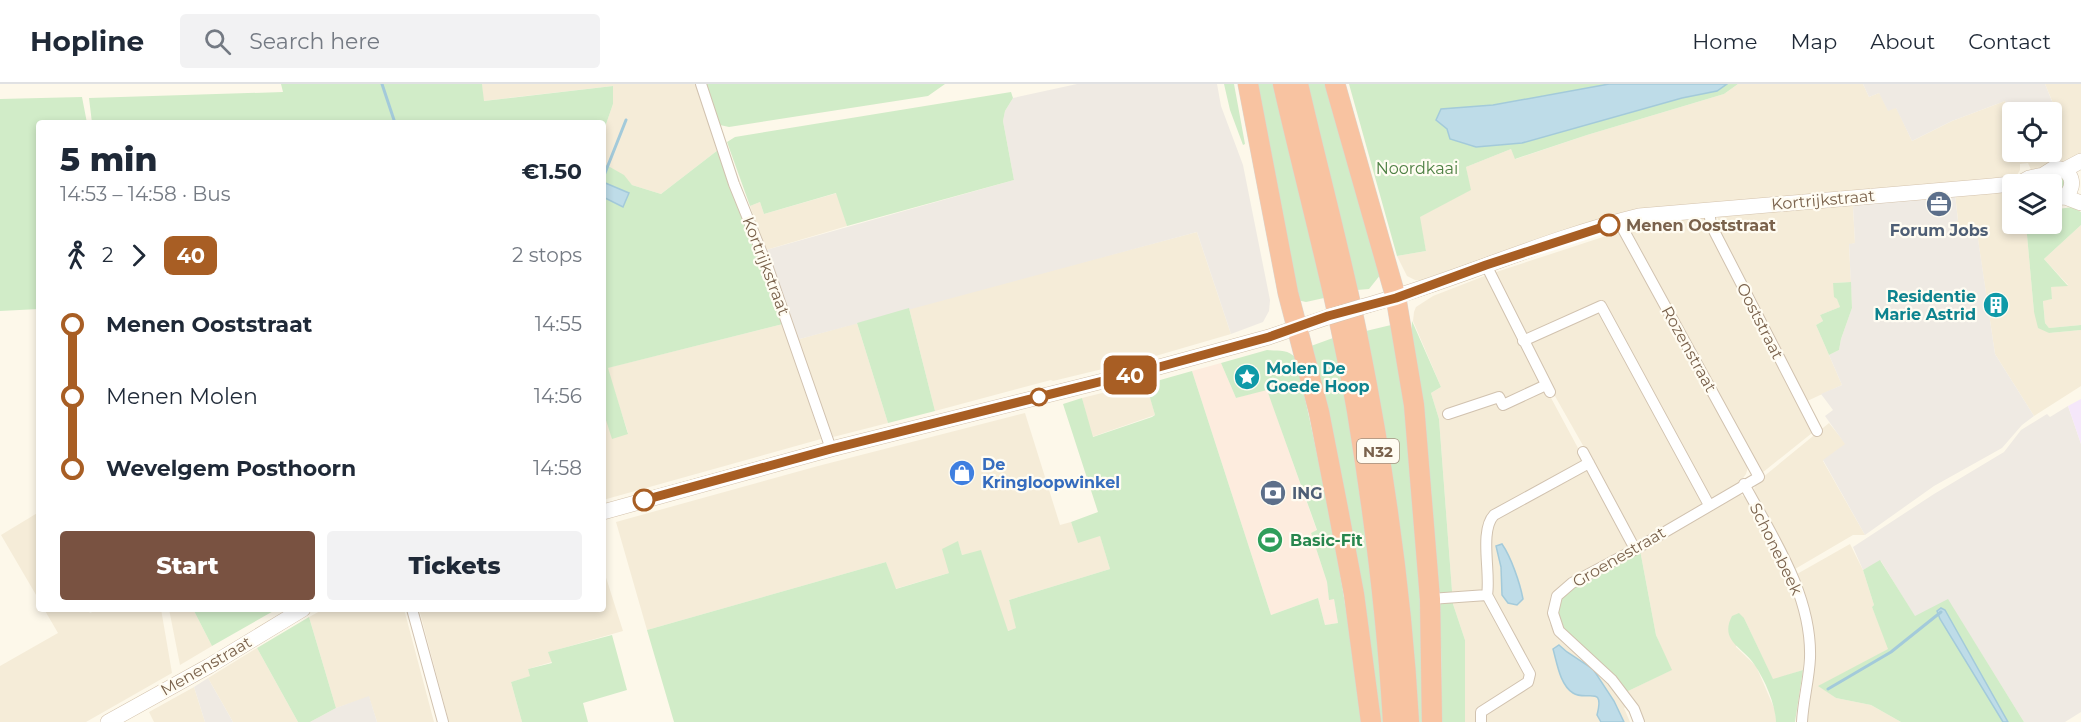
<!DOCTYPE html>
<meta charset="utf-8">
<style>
:root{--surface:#fff;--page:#f2f2f3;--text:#1f2937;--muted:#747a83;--line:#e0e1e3;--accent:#795241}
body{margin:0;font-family:Montserrat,sans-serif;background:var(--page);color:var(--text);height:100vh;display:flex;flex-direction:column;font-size:22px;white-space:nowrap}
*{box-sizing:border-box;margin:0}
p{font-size:20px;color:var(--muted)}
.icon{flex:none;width:33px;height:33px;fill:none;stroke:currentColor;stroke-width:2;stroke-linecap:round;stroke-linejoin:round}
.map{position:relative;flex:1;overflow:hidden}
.panel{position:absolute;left:36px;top:36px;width:570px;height:492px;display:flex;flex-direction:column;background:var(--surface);border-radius:6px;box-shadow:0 3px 9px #0003}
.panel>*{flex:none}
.badge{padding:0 12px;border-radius:9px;font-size:21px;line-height:39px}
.tools{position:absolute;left:2002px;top:18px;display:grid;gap:12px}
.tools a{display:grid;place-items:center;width:60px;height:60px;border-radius:6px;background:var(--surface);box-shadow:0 3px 9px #0003;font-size:30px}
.map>.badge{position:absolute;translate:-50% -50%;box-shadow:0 0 0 3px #fff}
.legs{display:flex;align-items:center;gap:9px;height:66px;padding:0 24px;font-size:20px}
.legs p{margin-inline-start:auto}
.summary{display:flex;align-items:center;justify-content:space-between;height:102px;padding:0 24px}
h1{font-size:33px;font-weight:800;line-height:45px}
.button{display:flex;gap:12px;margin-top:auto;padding:12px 24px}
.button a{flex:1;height:69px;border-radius:6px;background:var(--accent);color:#fff;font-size:24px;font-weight:800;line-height:69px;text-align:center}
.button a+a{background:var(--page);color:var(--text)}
ul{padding:0 24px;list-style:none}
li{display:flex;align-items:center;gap:21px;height:72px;font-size:22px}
li i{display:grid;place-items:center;width:9px;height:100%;margin:0 8px;background:currentColor}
li i::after{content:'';width:15px;height:15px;margin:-8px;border:4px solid;border-radius:50%;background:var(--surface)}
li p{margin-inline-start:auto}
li:first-child i{background:linear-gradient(#0000 50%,currentColor 0)}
li:last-child i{background:linear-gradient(currentColor 50%,#0000 0)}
header{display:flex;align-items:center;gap:36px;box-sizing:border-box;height:84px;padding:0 30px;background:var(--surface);border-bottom:2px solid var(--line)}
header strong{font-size:28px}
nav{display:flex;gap:33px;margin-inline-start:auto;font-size:21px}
.search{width:420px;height:54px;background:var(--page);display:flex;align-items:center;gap:15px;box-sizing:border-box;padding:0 21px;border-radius:6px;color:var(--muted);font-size:22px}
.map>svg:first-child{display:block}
.residential{fill:#f5ecd8}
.commercial{fill:#fdecde}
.industrial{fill:#efeae3}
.education{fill:#f5e7fa}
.green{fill:#d1ecc8}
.water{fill:#bedce8;stroke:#a3cada;stroke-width:1.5}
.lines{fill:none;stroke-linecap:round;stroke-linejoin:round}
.stream{stroke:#a3cada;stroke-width:3}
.street-casing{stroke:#d1c2af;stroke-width:12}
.secondary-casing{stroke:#d4c3ad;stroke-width:16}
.highway-casing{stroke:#dcd6d0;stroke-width:21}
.street{stroke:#fff;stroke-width:10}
.secondary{stroke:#fff;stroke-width:15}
.highway{stroke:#f8c3a1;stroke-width:20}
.secondary-bridge-casing{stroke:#d4c3ad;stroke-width:16;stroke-linecap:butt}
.secondary-bridge{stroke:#fff;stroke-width:15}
.line-1-casing{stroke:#fff;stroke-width:14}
.line-1{stroke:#a85e24;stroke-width:9}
.stop-1-dot{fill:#fff;stroke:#a85e24;stroke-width:3}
.labels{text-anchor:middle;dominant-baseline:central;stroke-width:4.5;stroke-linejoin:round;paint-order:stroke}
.shield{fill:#fffcf2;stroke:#a2907e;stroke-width:1.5}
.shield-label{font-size:15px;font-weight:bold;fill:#7a624c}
.park-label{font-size:16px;fill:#4d8043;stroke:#fffcf2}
.street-label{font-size:16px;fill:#7a624c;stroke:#fffcf2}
.stop-label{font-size:16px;font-weight:bold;fill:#7a624c;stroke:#fffcf2;text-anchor:start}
.service-label{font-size:16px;font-weight:bold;fill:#4e5e75;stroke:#fffcf2}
.culture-label{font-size:16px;font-weight:bold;fill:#0d838f;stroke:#fffcf2;text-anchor:end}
.shop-label{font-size:16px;font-weight:bold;fill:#366cbe;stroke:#fffcf2;text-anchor:start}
.leisure-label{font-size:16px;font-weight:bold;fill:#27864d;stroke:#fffcf2;text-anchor:start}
</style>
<header>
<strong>Hopline</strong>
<div class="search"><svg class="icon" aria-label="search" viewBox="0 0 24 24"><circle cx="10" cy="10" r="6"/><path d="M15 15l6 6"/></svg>Search here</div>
<nav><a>Home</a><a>Map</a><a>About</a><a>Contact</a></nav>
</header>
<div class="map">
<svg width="2081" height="638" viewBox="0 0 2081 638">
<rect width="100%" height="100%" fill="#fdf8ea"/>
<path class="residential" d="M 482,0 L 696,0 L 718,66 L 661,110 L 632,101 L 623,91 L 603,79 L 603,49 L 613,20 L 613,2 L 483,17 Z
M 1738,0 L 1863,0 L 1869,13 L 1879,9 L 1896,23 L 1912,57 L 1952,37 L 2005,17 L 2013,37 L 2013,68 L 2052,68 L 2052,34 L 2058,31 L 2045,0 L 2081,0 L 2081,70 L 2070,78 L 2032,88 L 2028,79 L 2020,80 L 2020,86 L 2017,91 L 2011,93 L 1641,125 L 1428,197 L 1415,196 L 1407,192 L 1397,172 L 1426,167 L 1419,133 L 1470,106 L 1466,83 L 1511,65 L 1516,75 L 1587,51 L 1724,10 Z
M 2013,106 L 2013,140 L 2026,140 L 2034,228 L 2049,249 L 2081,246 L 2081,302 L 2034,332 L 1995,270 L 1977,149 L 1957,151 L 1956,137 L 1958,136 L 1955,110 Z
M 837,109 L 847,142 L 766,166 L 750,122 L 760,118 L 764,130 Z
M 1854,117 L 1853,123 L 1855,159 L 1849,161 L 1851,198 L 1833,199 L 1840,223 L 1820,231 L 1823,237 L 1816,241 L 1842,301 L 1805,318 L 1725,158 L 1719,144 L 1717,129 Z
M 1701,131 L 1706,136 L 1812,349 L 1762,389 L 1627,140 Z
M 2081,141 L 2081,241 L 2049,244 L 2045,239 L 2043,216 L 2052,215 L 2050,203 L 2068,201 L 2044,175 Z
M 1197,148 L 1231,250 L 1152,273 L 1053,297 L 1051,296 L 935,327 L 909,224 Z
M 1615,149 L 1619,150 L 1662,226 L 1748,383 L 1746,390 L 1738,401 L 1640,459 L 1636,455 L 1547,298 L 1543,299 L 1628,457 L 1628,462 L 1625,467 L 1573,495 L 1551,511 L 1548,529 L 1549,538 L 1560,556 L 1602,588 L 1628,622 L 1624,624 L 1630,638 L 1465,638 L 1465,556 L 1453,520 L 1439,335 L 1431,309 L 1441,303 L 1413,237 L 1414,228 L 1416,223 L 1433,212 L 1487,191 Z
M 857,239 L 888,339 L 833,353 L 796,256 Z
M 783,240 L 821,355 L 603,416 L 603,333 L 605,333 L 628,349 L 607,284 Z
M 1146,298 L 1155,331 L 1092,353 L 1082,314 Z
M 1025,329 L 1060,441 L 1071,438 L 1078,458 L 1100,451 L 1110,485 L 1009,516 L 1017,544 L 1007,547 L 981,467 L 962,471 L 958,458 L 949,489 L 895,505 L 886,478 L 647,546 L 616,438 L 818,382 Z
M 1829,339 L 1846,360 L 1823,377 L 1865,451 L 1853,451 L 1795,485 L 1756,413 L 1754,405 L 1757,398 Z
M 1738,409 L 1745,413 L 1793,507 L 1803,540 L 1805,561 L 1803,586 L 1773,596 L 1744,534 L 1736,563 L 1756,582 L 1775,626 L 1776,638 L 1643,638 L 1624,609 L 1671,586 L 1656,551 L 1640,466 Z
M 39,428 L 39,516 L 1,451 Z
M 1850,460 L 1863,486 L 1874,521 L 1872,523 L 1889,565 L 1819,602 L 1836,614 L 1871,621 L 1901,638 L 1806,638 L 1811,536 L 1806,514 L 1797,490 Z
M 603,484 L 623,547 L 549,568 L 552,578 L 528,585 L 531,592 L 511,598 L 522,638 L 449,638 L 419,525 L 603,525 Z
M 44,525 L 87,525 L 90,529 L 99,525 L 161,525 L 172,589 L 86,638 L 0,638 L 0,582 L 58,549 Z
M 169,525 L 193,525 L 212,562 L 180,581 Z
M 324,525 L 404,525 L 434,638 L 377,638 L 369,613 L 336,624 L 309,533 Z
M 257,564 L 298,638 L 233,638 L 208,594 Z
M 194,603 L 205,638 L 154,638 L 149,628 Z"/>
<path class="commercial" d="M 1221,279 L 1236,314 L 1267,305 L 1317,447 L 1311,449 L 1327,498 L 1329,515 L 1334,515 L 1338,539 L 1325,541 L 1318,514 L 1271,531 L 1192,287 Z"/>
<path class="industrial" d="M 1077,0 L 1217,0 L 1221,22 L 1243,81 L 1270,216 L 1269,227 L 1263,238 L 1231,250 L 1197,148 L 796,256 L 766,166 L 1014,96 L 1003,37 L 1005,27 L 1013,14 Z
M 1863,0 L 2045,0 L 2058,32 L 2052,34 L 2052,28 L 2013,28 L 2013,37 L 2005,17 L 1952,37 L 1912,57 L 1896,24 L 1888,27 L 1879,9 L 1869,13 Z
M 1955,110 L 1958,137 L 1956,137 L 1957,151 L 1977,148 L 1995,270 L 2034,332 L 2022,341 L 2002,364 L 1934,402 L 1865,451 L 1823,376 L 1845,360 L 1825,332 L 1833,326 L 1821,310 L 1842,301 L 1829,271 L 1839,266 L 1841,255 L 1852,224 L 1849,160 L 1855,159 L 1853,123 L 1854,117 Z
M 2068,322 L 2081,360 L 2081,628 L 2065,638 L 2024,638 L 1948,516 L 1915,533 L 1881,477 L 1863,486 L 1853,463 L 1934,410 L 2004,368 L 2021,346 L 2047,330 L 2050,333 Z
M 208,594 L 233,638 L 205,638 L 194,603 Z
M 369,612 L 377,638 L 310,638 L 336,624 Z"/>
<path class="education" d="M 2081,315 L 2081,360 L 2068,322 Z"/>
<path class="green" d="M 281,0 L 482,0 L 484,17 L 613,2 L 613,20 L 603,49 L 603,39 L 92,39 L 89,14 L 283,8 Z
M 706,0 L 945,0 L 928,12 L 729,43 L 720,41 Z
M 1224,0 L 1234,0 L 1245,60 L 1243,61 L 1230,26 Z
M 1254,0 L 1276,0 L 1324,214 L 1306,218 L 1297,216 Z
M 1306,0 L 1328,0 L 1381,190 L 1369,205 L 1357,206 Z
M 1349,0 L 1609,0 L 1493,21 L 1441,26 L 1442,40 L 1447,45 L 1476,63 L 1522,59 L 1682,14 L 1717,7 L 1727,0 L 1738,0 L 1724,10 L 1587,51 L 1515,75 L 1511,65 L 1466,83 L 1471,106 L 1420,133 L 1426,167 L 1397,172 Z
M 1011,8 L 1013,14 L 1005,27 L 1003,37 L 1014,96 L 847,142 L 836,109 L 764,130 L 760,118 L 750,122 L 727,58 L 735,53 Z
M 82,13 L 87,39 L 39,39 L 39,225 L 0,227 L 0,15 Z
M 718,66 L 783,240 L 608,284 L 628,350 L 612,355 L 605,333 L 603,333 L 603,113 L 623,123 L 628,110 L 603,98 L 603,79 L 624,91 L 632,101 L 661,110 Z
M 2056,90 L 2065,96 L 2062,107 L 2052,108 L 2052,100 L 2047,100 L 2048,94 Z
M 2072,123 L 2081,128 L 2081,141 L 2044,175 L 2068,202 L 2051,203 L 2052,215 L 2043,217 L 2045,239 L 2049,244 L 2081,241 L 2081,246 L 2049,249 L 2038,244 L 2034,228 L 2026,140 L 2052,140 L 2052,126 Z
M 1851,198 L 1852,224 L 1841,255 L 1839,266 L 1829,271 L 1816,241 L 1823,237 L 1820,231 L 1840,223 L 1837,215 L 1834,213 L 1833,199 Z
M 909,224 L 935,327 L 888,339 L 857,239 Z
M 1412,237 L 1441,303 L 1431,309 L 1439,335 L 1453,520 L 1465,556 L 1465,638 L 1442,638 L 1441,560 L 1431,404 L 1419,295 L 1411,255 Z
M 1391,241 L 1409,340 L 1428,638 L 1417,638 L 1366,247 Z
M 1333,254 L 1345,308 L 1363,418 L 1386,638 L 1375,638 L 1311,262 Z
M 1267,266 C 1278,267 1288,265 1296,274 C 1323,393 1348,516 1361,638 L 674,638 L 647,546 L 886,478 L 896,505 L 949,489 L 942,465 L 958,457 L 962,471 L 981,466 L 1008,547 L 1016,544 L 1009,516 L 1110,485 L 1100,452 L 1078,459 L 1071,438 L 1098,428 L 1063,320 L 1082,314 L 1093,353 L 1152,333 L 1155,331 L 1146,300 L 1192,287 L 1271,531 L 1318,514 L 1325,541 L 1338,539 L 1334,515 L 1329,516 L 1327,498 L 1311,449 L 1317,446 L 1267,306 L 1236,314 L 1221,279 Z
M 1640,466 L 1656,551 L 1672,586 L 1624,609 C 1616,598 1607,585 1597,575 C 1577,555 1541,541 1566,508 Z
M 1880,476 L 1915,532 L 1948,515 L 2024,638 L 2008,638 L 1945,526 L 1937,527 L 1940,535 L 2003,638 L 1901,638 L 1871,621 L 1836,614 L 1818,602 L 1888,565 L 1872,523 L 1874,521 L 1863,486 Z
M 193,525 L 277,525 L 212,562 Z
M 1739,529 L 1744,534 L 1773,595 L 1803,586 L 1795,638 L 1776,638 C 1775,619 1765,596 1754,580 C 1743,563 1719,557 1732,532 Z
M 309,533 L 336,624 L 310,638 L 298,638 L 257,564 Z
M 612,551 L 627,606 L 583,619 L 588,638 L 522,638 L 511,598 L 530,592 L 528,585 L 552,579 L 548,568 Z"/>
<path class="water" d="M 1609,0 L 1727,0 L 1717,7 L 1682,14 L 1522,59 L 1476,63 L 1450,55 L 1447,45 L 1436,36 L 1441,25 L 1493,21 Z
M 603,98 L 629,109 L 623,123 L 603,113 Z
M 1502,460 C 1511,473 1520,499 1523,515 L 1517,521 L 1508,519 L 1502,511 L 1501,483 L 1496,462 Z
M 1941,524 L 1945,526 L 2008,638 L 2003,638 L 1940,535 L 1937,527 Z
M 1559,561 L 1567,568 L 1593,585 L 1614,617 L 1624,638 L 1601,638 L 1597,631 C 1605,600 1587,618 1573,609 C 1560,601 1557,579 1553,565 Z"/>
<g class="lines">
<path class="stream" d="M 382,0 L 395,39
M 603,94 L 626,36
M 1828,605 L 1891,568 L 1941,528"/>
<g class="street-casing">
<path id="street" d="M 701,0 L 734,100 L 768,184 L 831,365
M 1709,126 L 1711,141 L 1817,347
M 1620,137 L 1623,145 L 1759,393 L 1634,466 L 1572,499 L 1557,512 L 1553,529 L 1559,547 L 1612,596 L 1634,625 L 1639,638
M 1486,181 L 1550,308
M 1523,257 L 1601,222 L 1709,421
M 1448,330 L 1499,313 L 1503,321 L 1546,301
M 1583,368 L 1635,465
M 1744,400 C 1773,454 1812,511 1810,574 C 1809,596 1803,617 1802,638
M 1430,515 L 1487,511
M 412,525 L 443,638
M 1481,638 L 1481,628 L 1528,598 L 1530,590 L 1487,511 C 1491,489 1479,447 1494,431 L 1589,379"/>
</g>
<g class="secondary-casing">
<path id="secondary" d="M 2064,86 L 2081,77
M 2041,99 L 2043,91 L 2054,84 C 2072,85 2077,100 2065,113 L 2052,114
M 2065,113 L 2081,119
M 1361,223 C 1455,197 1544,155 1639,132 L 1992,102 L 2020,99 L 2029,94 L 2043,91
M 603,428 L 831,365 L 1159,283 L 1269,253 L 1328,233
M 108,638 L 209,582 L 303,525"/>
</g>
<g class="highway-casing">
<path id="highway" d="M 1248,0 L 1288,209 L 1319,328 L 1338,425 L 1354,510 L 1371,638
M 1283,0 C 1308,109 1338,217 1357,327 C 1374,430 1387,534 1393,638
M 1298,0 C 1318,87 1342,173 1359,260 C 1384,385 1402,511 1409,638
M 1335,0 L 1396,214 L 1414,321 L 1430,515 L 1432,638"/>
</g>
<use href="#street" class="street"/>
<use href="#secondary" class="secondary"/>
<use href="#highway" class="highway"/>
<g class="secondary-bridge-casing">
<path id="secondary-bridge" d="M 1328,233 L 1361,223"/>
</g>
<use href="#secondary-bridge" class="secondary-bridge"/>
</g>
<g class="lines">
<g class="line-1-casing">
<path id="line-1" d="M 644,416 L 831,365 L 1159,283 L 1269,253 L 1328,232 L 1396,214 L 1486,181 L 1609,141"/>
</g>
<use href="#line-1" class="line-1"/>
</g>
<defs>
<g id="office-disc" transform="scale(1.35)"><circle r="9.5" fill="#5c6f8a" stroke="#fffcf2"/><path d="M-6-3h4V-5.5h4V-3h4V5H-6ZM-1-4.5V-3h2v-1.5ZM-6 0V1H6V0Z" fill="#fff"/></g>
<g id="building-disc" transform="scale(1.35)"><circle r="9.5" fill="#0f9aa8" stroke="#fffcf2"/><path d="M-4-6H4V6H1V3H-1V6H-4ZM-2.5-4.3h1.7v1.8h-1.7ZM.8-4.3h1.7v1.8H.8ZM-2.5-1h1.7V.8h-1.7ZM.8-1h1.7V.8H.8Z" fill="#fff"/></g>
<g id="sight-disc" transform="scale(1.35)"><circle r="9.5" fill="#0f9aa8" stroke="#fffcf2"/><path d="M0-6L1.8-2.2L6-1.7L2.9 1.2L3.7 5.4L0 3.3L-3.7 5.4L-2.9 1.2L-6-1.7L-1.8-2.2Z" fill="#fff"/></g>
<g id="shop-disc" transform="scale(1.35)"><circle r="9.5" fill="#3f7fe0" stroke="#fffcf2"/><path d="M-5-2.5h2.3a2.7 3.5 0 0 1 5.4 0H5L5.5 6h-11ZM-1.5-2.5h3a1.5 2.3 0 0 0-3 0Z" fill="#fff"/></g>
<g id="bank-disc" transform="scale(1.35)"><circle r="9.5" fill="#5c6f8a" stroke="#fffcf2"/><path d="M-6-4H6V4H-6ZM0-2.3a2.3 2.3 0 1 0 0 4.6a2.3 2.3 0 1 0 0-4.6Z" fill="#fff"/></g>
<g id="stadium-disc" transform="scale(1.35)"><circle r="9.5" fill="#2e9e5b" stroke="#fffcf2"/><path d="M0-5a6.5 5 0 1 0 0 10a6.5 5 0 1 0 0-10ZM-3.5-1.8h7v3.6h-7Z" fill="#fff"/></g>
</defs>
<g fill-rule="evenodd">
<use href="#office-disc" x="1939" y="120"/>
<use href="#building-disc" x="1996" y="221"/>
<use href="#sight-disc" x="1247" y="293"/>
<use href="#shop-disc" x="962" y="389"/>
<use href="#bank-disc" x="1273" y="409"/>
<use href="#stadium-disc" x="1270" y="456"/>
</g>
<g class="stop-1-dot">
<circle cx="1609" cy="141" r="10"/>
<circle cx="1039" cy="313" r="8"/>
<circle cx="644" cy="416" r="10"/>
</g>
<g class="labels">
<rect class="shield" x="1357" y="355" width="42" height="24" rx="4.5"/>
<g class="shield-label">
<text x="1378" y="367">N32</text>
</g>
<g class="park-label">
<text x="1417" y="84">Noordkaai</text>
</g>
<g class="street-label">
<text transform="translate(1823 116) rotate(-5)">Kortrijkstraat</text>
<text transform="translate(766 182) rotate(69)">Kortrijkstraat</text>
<text transform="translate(1760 237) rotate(63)">Ooststraat</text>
<text transform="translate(1689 265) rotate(61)">Rozenstraat</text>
<text transform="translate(1776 465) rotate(64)">Schonebeek</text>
<text transform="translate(1619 473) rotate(-30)">Groenestraat</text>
<text transform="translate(206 582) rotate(-30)">Menenstraat</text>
</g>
<g class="stop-label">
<text x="1626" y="141">Menen Ooststraat</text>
</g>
<g class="service-label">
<text x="1939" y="146">Forum Jobs</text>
<text x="1292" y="409" text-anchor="start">ING</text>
</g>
<g class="culture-label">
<text x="1976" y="212">Residentie<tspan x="1976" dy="18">Marie Astrid</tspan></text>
<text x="1266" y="284" text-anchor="start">Molen De<tspan x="1266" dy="18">Goede Hoop</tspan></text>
</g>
<g class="shop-label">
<text x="982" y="380">De<tspan x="982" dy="18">Kringloopwinkel</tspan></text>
</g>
<g class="leisure-label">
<text x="1290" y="456">Basic-Fit</text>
</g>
</g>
</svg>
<div class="tools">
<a><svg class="icon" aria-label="locate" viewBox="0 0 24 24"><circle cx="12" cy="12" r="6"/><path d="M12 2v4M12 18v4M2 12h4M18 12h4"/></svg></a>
<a><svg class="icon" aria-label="layers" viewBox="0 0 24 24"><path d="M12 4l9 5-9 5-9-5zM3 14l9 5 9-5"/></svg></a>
</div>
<b class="badge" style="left:1130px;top:291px;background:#a85e24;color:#fff">40</b>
<section class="panel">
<div class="summary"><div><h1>5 min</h1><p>14:53 – 14:58 · Bus</p></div><b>€1.50</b></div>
<div class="legs"><svg class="icon" aria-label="walk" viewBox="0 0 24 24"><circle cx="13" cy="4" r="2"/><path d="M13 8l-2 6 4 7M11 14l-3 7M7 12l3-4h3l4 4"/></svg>2<svg class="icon" aria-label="forward" viewBox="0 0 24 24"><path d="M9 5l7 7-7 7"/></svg><b class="badge" style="background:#a85e24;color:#fff">40</b><p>2 stops</p></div>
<ul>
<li><i style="color:#a85e24"></i><b>Menen Ooststraat</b><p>14:55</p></li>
<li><i style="color:#a85e24"></i><span>Menen Molen</span><p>14:56</p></li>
<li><i style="color:#a85e24"></i><b>Wevelgem Posthoorn</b><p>14:58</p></li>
</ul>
<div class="button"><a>Start</a><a>Tickets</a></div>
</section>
</div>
